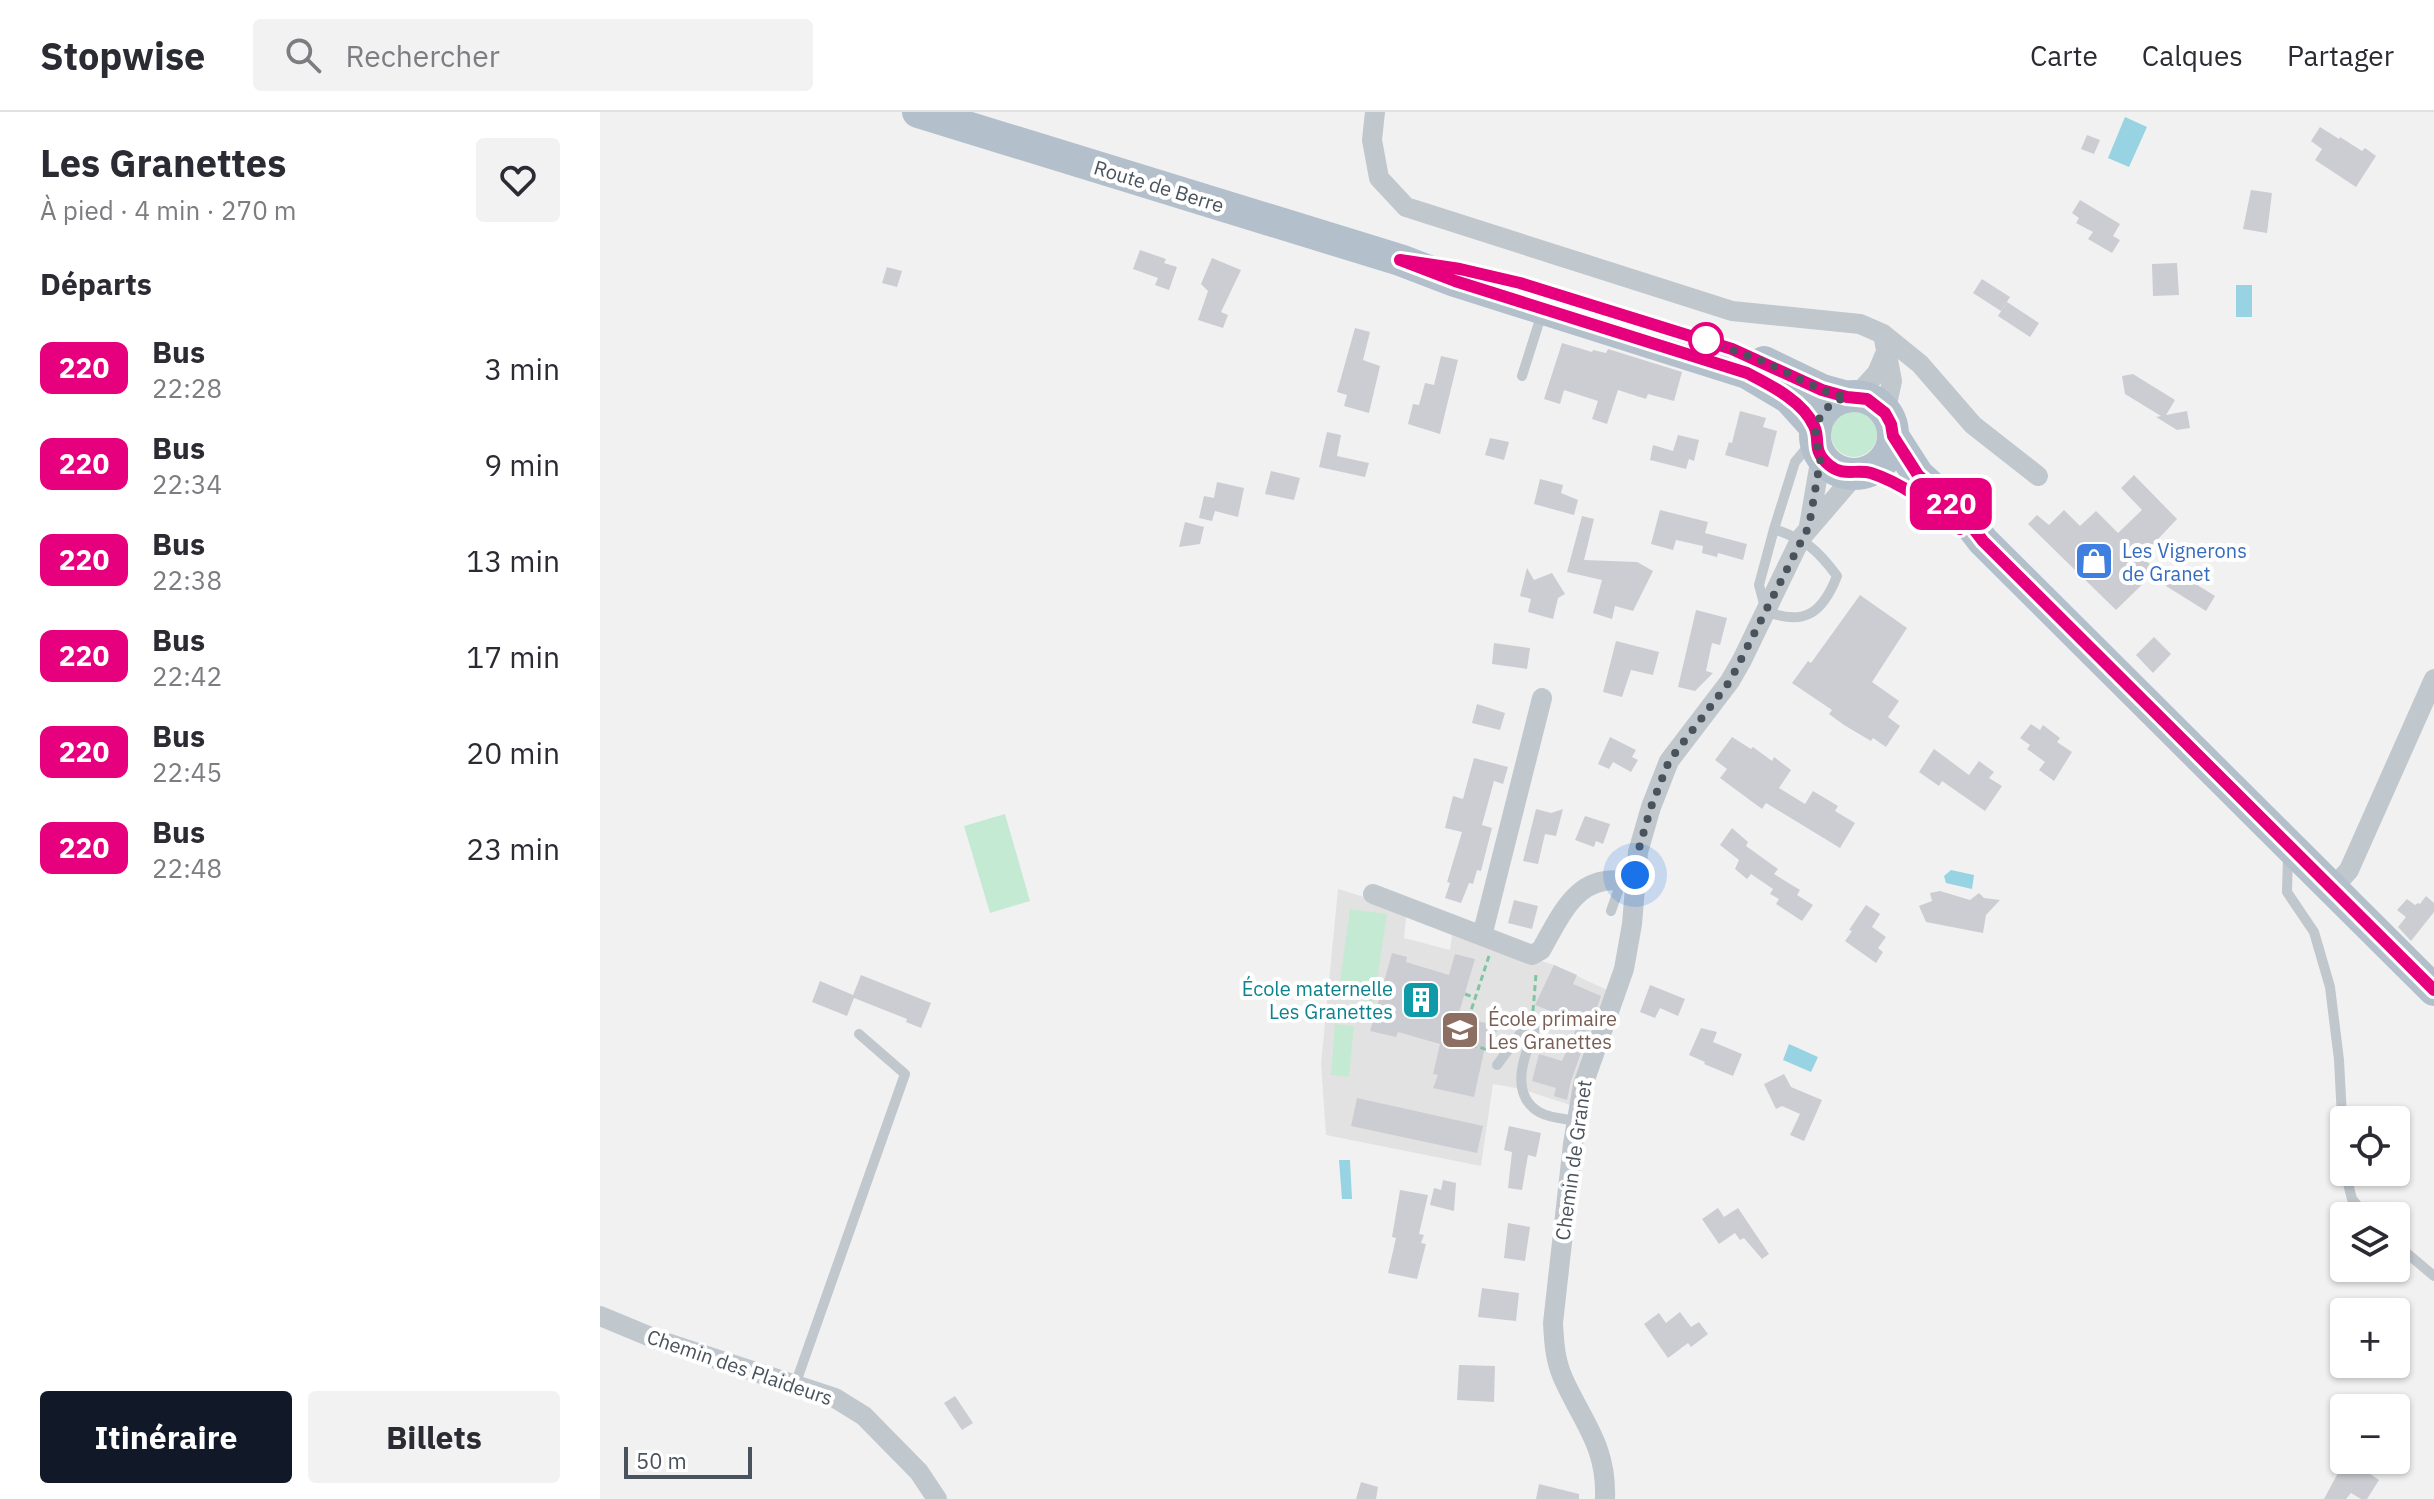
<!DOCTYPE html>
<html lang="fr">
<meta charset="utf-8">
<style>
:root{--surface:#fff;--page:#f2f2f3;--text:#2b2b33;--muted:#7c7c81;--line:#e1e1e2;--accent:#111827}
body{margin:0;font-family:"IBM Plex Sans",sans-serif;background:var(--page);color:var(--text);height:100vh;display:flex;flex-direction:column;font-size:30px;white-space:nowrap}
*{box-sizing:border-box;margin:0}
p{font-size:26px;color:var(--muted)}
.icon{flex:none;width:44px;height:44px;fill:none;stroke:currentColor;stroke-width:2;stroke-linecap:round;stroke-linejoin:round}
.map{position:relative;flex:1;overflow:hidden}
.panel{display:flex;flex-direction:column;background:var(--surface);width:600px}
.panel>*{flex:none}
.badge{padding:0 16px;border-radius:12px;font-size:28px;line-height:52px}
.tools{position:absolute;left:1730px;top:994px;display:grid;gap:16px}
.tools a{display:grid;place-items:center;width:80px;height:80px;border-radius:8px;background:var(--surface);box-shadow:0 2px 6px #0004;font-size:40px}
.scale{position:absolute;left:24px;bottom:20px;width:128px;box-sizing:border-box;padding-left:8px;border:4px solid #4a535c;border-top:0;font-size:22px;line-height:28px;white-space:nowrap;color:#4a535c;-webkit-text-stroke:6px #fff;paint-order:stroke}
.you{position:absolute;width:40px;height:40px;margin:-20px;border:6px solid #fff;border-radius:50%;background:#1a73e8;box-shadow:0 0 0 12px #1a73e833}
.map>.badge{position:absolute;translate:-50% -50%;box-shadow:0 0 0 4px #fff}
h2{padding:0 40px;font-size:30px;line-height:72px}
.round{display:grid;place-items:center;flex:none;width:84px;height:84px;border-radius:8px;background:var(--page)}
.head{display:flex;align-items:center;justify-content:space-between;height:136px;padding:0 40px}
h1{font-size:38px;font-weight:700;line-height:60px}
.button{display:flex;gap:16px;margin-top:auto;padding:16px 40px}
.button a{flex:1;height:92px;border-radius:8px;background:var(--accent);color:#fff;font-size:32px;font-weight:700;line-height:92px;text-align:center}
.button a+a{background:var(--page);color:var(--text)}
ul{padding:0;list-style:none}
li{display:flex;align-items:center;gap:24px;height:96px;padding:0 40px}
li div{flex:1}
li b{display:block;font-size:30px}
li em{font-style:normal}
li .badge{min-width:88px;font-weight:700;text-align:center}
header{display:flex;align-items:center;gap:48px;box-sizing:border-box;height:112px;padding:0 40px;background:var(--surface);border-bottom:2px solid var(--line)}
header strong{font-size:38px}
nav{display:flex;gap:44px;margin-inline-start:auto;font-size:28px}
.search{width:560px;height:72px;background:var(--page);display:flex;align-items:center;gap:20px;box-sizing:border-box;padding:0 28px;border-radius:8px;color:var(--muted);font-size:30px}
main{display:flex;flex:1;min-height:0}
.map>svg:first-child{display:block}
.education{fill:#e3e2e2}
.green{fill:#c5ead3}
.water{fill:#97d3e2}
.building{fill:#cbcdd2}
.lines{fill:none;stroke-linecap:round;stroke-linejoin:round}
.path{stroke:#80c4a3;stroke-width:3;stroke-dasharray:6 4;stroke-linecap:butt}
.service{stroke:#c0c7cd;stroke-width:10}
.minor{stroke:#c0c7cd;stroke-width:20}
.primary{stroke:#b3c0cb;stroke-width:32}
.line-casing{stroke:#fff;stroke-width:18}
.line{stroke:#e6007e;stroke-width:12}
.walk{stroke:#4a535c;stroke-width:8;stroke-dasharray:0 14.4}
.stop-dot{fill:#fff;stroke:#e6007e;stroke-width:4}
.labels{text-anchor:middle;dominant-baseline:central;stroke-width:8;stroke-linejoin:round;paint-order:stroke}
.street-label{font-size:20px;fill:#4a535c;stroke:#fff}
.shop-label{font-size:20px;fill:#366cbe;stroke:#fff;text-anchor:start}
.culture-label{font-size:20px;fill:#0d838f;stroke:#fff;text-anchor:end}
.education-label{font-size:20px;fill:#785e54;stroke:#fff;text-anchor:start}
</style>
<header>
<strong>Stopwise</strong>
<div class="search"><svg class="icon" aria-label="search" viewBox="0 0 24 24"><circle cx="10" cy="10" r="6"/><path d="M15 15l6 6"/></svg>Rechercher</div>
<nav><a>Carte</a><a>Calques</a><a>Partager</a></nav>
</header>
<main>
<section class="panel">
<div class="head"><div><h1>Les Granettes</h1><p>À pied · 4 min · 270 m</p></div><a class="round"><svg class="icon" aria-label="heart" viewBox="0 0 24 24"><path d="M12 20l-8-8c-3-5 5-10 8-4 3-6 11-1 8 4z"/></svg></a></div>
<h2>Départs</h2>
<ul>
<li><span class="badge" style="background:#e6007e;color:#fff">220</span><div><b>Bus</b><p>22:28</p></div><em>3 min</em></li>
<li><span class="badge" style="background:#e6007e;color:#fff">220</span><div><b>Bus</b><p>22:34</p></div><em>9 min</em></li>
<li><span class="badge" style="background:#e6007e;color:#fff">220</span><div><b>Bus</b><p>22:38</p></div><em>13 min</em></li>
<li><span class="badge" style="background:#e6007e;color:#fff">220</span><div><b>Bus</b><p>22:42</p></div><em>17 min</em></li>
<li><span class="badge" style="background:#e6007e;color:#fff">220</span><div><b>Bus</b><p>22:45</p></div><em>20 min</em></li>
<li><span class="badge" style="background:#e6007e;color:#fff">220</span><div><b>Bus</b><p>22:48</p></div><em>23 min</em></li>
</ul>
<div class="button"><a>Itinéraire</a><a>Billets</a></div>
</section>
<div class="map">
<svg width="1834" height="1387" viewBox="0 0 1834 1387">
<rect width="100%" height="100%" fill="#f2f1f1"/>
<path class="education" d="M 738,777 L 794,794 L 806,806 L 804,826 L 850,838 L 852,823 L 858,823 L 954,853 L 1011,880 L 970,993 L 921,977 L 893,972 L 881,1054 L 726,1023 L 721,952 Z"/>
<path class="green" d="M1231 322a23 23 0 1 1 46 0a23 23 0 1 1-46 0Z
M 405,702 L 430,789 L 390,801 L 364,714 Z
M 750,797 L 787,802 L 774,890 L 738,884 Z
M 735,912 L 754,914 L 749,965 L 731,963 Z"/>
<path class="water" d="M 1525,5 L 1547,15 L 1529,55 L 1508,46 Z
M 1636,173 L 1652,173 L 1652,205 L 1636,205 Z
M 1351,758 L 1374,763 L 1372,777 L 1346,771 L 1344,764 Z
M 1189,932 L 1218,945 L 1211,960 L 1183,948 Z
M 739,1048 L 750,1048 L 752,1087 L 742,1087 Z"/>
<path class="building" d="M 1720,15 L 1739,27 L 1740,25 L 1762,39 L 1765,36 L 1776,44 L 1756,75 L 1715,48 L 1722,37 L 1711,29 Z
M 1487,23 L 1500,28 L 1494,42 L 1481,37 Z
M 1651,78 L 1672,81 L 1667,121 L 1643,117 Z
M 1480,88 L 1520,112 L 1513,124 L 1520,128 L 1512,141 L 1488,127 L 1493,120 L 1476,111 L 1479,106 L 1472,101 Z
M 540,138 L 566,147 L 564,151 L 577,155 L 569,178 L 555,173 L 558,166 L 533,157 Z
M 612,146 L 641,158 L 621,200 L 628,203 L 623,216 L 598,208 L 608,179 L 601,172 Z
M 1577,151 L 1579,183 L 1553,184 L 1552,152 Z
M 287,155 L 302,159 L 297,175 L 282,171 Z
M 1382,167 L 1410,185 L 1401,199 L 1373,181 Z
M 1407,190 L 1439,211 L 1430,225 L 1398,204 Z
M 755,216 L 770,220 L 763,248 L 780,254 L 769,301 L 744,294 L 747,283 L 737,280 Z
M 962,231 L 992,240 L 993,238 L 1006,241 L 1008,237 L 1082,260 L 1074,289 L 1048,282 L 1046,287 L 1018,278 L 1007,312 L 992,307 L 998,289 L 964,278 L 960,292 L 944,287 Z
M 841,244 L 858,248 L 840,322 L 808,312 L 813,292 L 819,293 L 825,271 L 834,273 Z
M 1533,262 L 1575,288 L 1566,303 L 1587,299 L 1590,316 L 1577,318 L 1556,305 L 1561,304 L 1525,282 L 1522,264 Z
M 1140,299 L 1166,306 L 1163,315 L 1177,319 L 1168,355 L 1125,343 L 1129,330 L 1132,331 Z
M 727,320 L 741,323 L 737,344 L 769,351 L 765,365 L 719,355 Z
M 1078,323 L 1099,328 L 1094,349 L 1089,347 L 1086,357 L 1050,348 L 1053,333 L 1073,339 Z
M 890,326 L 909,330 L 904,348 L 885,343 Z
M 671,359 L 700,366 L 694,388 L 665,382 Z
M 1534,363 L 1577,407 L 1542,444 L 1556,459 L 1516,498 L 1428,412 L 1437,403 L 1449,413 L 1464,398 L 1480,414 L 1496,399 L 1518,421 L 1542,398 L 1521,376 Z
M 940,367 L 963,373 L 961,381 L 978,388 L 974,403 L 934,392 Z
M 617,370 L 644,376 L 638,405 L 615,399 L 612,409 L 599,406 L 604,384 L 614,386 Z
M 1060,398 L 1108,410 L 1105,421 L 1147,432 L 1143,448 L 1118,441 L 1117,445 L 1102,441 L 1103,434 L 1076,428 L 1073,438 L 1051,432 Z
M 982,404 L 994,407 L 984,448 L 1037,450 L 1053,459 L 1033,499 L 1015,494 L 1012,507 L 993,501 L 1002,468 L 967,460 Z
M 585,410 L 604,415 L 600,432 L 579,435 Z
M 927,456 L 934,468 L 952,461 L 965,482 L 958,486 L 953,507 L 928,500 L 931,487 L 920,484 Z
M 1575,459 L 1615,484 L 1606,499 L 1566,474 Z
M 1260,483 L 1307,516 L 1272,570 L 1299,589 L 1288,605 L 1300,614 L 1286,635 L 1273,626 L 1271,629 L 1244,613 L 1229,602 L 1232,598 L 1192,571 L 1208,549 L 1211,551 Z
M 1096,498 L 1127,506 L 1120,533 L 1112,531 L 1106,559 L 1113,561 L 1095,579 L 1078,575 Z
M 1554,525 L 1571,542 L 1553,561 L 1536,543 Z
M 1016,529 L 1059,540 L 1053,563 L 1031,558 L 1022,585 L 1003,580 Z
M 894,531 L 930,536 L 927,557 L 892,552 Z
M 877,592 L 905,601 L 900,618 L 872,611 Z
M 1431,612 L 1440,618 L 1443,613 L 1460,626 L 1457,630 L 1472,640 L 1454,669 L 1439,658 L 1445,650 L 1427,637 L 1430,633 L 1420,626 Z
M 1010,625 L 1036,638 L 1032,645 L 1038,648 L 1031,660 L 1013,650 L 1009,657 L 998,652 Z
M 1132,625 L 1151,637 L 1153,635 L 1172,649 L 1174,645 L 1191,658 L 1179,676 L 1205,692 L 1213,679 L 1238,694 L 1235,699 L 1255,711 L 1240,736 L 1166,691 L 1162,697 L 1120,666 L 1127,657 L 1115,648 Z
M 1334,637 L 1369,663 L 1379,649 L 1394,660 L 1389,666 L 1402,674 L 1385,699 L 1342,669 L 1339,674 L 1319,660 Z
M 874,646 L 908,655 L 903,672 L 894,669 L 882,713 L 892,716 L 881,759 L 877,758 L 873,772 L 869,771 L 861,791 L 845,786 L 850,771 L 847,770 L 862,720 L 845,716 L 853,684 L 863,687 Z
M 936,697 L 951,701 L 963,697 L 956,724 L 945,722 L 938,752 L 923,749 Z
M 985,704 L 1010,712 L 1003,732 L 996,729 L 994,735 L 975,728 Z
M 1132,716 L 1148,730 L 1146,734 L 1178,757 L 1174,762 L 1200,778 L 1197,783 L 1213,793 L 1202,809 L 1176,792 L 1179,787 L 1170,782 L 1173,777 L 1151,762 L 1147,767 L 1135,757 L 1139,748 L 1120,733 Z
M 1340,779 L 1370,788 L 1379,781 L 1384,786 L 1400,788 L 1386,803 L 1383,821 L 1326,810 L 1319,794 L 1332,789 L 1330,781 Z
M 1826,784 L 1834,791 L 1834,800 L 1811,829 L 1798,815 L 1806,805 L 1797,798 L 1807,787 L 1815,793 L 1818,791 L 1820,792 Z
M 914,788 L 938,794 L 932,817 L 908,811 Z
M 1266,793 L 1280,802 L 1272,815 L 1286,825 L 1278,836 L 1283,840 L 1276,851 L 1245,829 L 1252,819 L 1249,818 Z
M 792,841 L 807,845 L 806,850 L 849,863 L 855,842 L 875,847 L 858,904 L 898,914 L 892,937 L 885,935 L 874,985 L 833,976 L 838,963 L 833,962 L 840,932 L 798,920 L 796,925 L 770,919 Z
M 954,853 L 977,863 L 973,872 L 1001,884 L 971,969 L 967,988 L 954,984 L 956,976 L 932,969 L 939,942 L 962,949 L 979,910 L 935,893 Z
M 261,863 L 331,891 L 321,916 L 306,910 L 307,907 L 254,886 L 247,904 L 212,890 L 220,869 L 253,883 Z
M 1050,873 L 1085,887 L 1078,904 L 1060,896 L 1055,906 L 1040,900 Z
M 1101,916 L 1117,920 L 1113,930 L 1142,942 L 1133,964 L 1104,952 L 1105,950 L 1089,943 Z
M 1184,962 L 1191,975 L 1222,988 L 1204,1029 L 1190,1023 L 1200,1002 L 1182,994 L 1176,997 L 1164,972 Z
M 757,986 L 883,1014 L 877,1041 L 751,1014 Z
M 909,1014 L 941,1021 L 936,1045 L 928,1043 L 922,1078 L 908,1076 L 912,1040 L 904,1038 Z
M 843,1068 L 856,1071 L 854,1099 L 830,1093 L 834,1076 L 841,1078 Z
M 800,1078 L 828,1083 L 819,1122 L 824,1123 L 821,1131 L 826,1132 L 817,1167 L 788,1161 L 796,1126 L 792,1125 Z
M 1118,1096 L 1124,1105 L 1138,1096 L 1169,1142 L 1162,1147 L 1144,1126 L 1140,1128 L 1135,1121 L 1119,1132 L 1102,1107 Z
M 908,1111 L 930,1115 L 925,1149 L 904,1146 Z
M 882,1176 L 919,1181 L 916,1209 L 878,1205 Z
M 1080,1200 L 1091,1215 L 1099,1210 L 1108,1222 L 1091,1235 L 1088,1231 L 1068,1246 L 1044,1212 L 1059,1201 L 1066,1211 Z
M 859,1253 L 895,1254 L 894,1290 L 857,1288 Z
M 355,1284 L 373,1311 L 362,1318 L 344,1291 Z
M 1744,1344 L 1744,1348 L 1749,1348 L 1779,1368 L 1767,1387 L 1761,1387 L 1751,1381 L 1746,1387 L 1724,1387 L 1738,1361 L 1735,1358 Z
M 761,1370 L 778,1375 L 776,1387 L 756,1387 Z
M 939,1372 L 979,1382 L 979,1387 L 936,1387 Z"/>
<g class="lines">
<path class="path" d="M 889,844 L 861,929 L 891,939
M 865,882 L 875,886
M 933,899 L 936,862"/>
<path class="service" d="M 922,264 L 942,201
M 1174,417 C 1206,428 1217,437 1237,464 C 1223,500 1205,515 1166,499 L 1159,473 L 1174,417 L 1195,350 L 1215,326
M 1688,743 L 1687,780 L 1714,820 L 1730,875 L 1739,948 L 1744,1043
M 1011,799 L 1022,768
M 897,953 L 926,914 L 932,910 L 937,912 C 926,938 907,981 939,1000 C 949,1006 965,1007 977,1009
M 1745,1060 L 1752,1087 L 1766,1104
M 1796,1132 L 1834,1164
M 195,1273 L 305,962 L 259,922"/>
<path class="minor" d="M 775,0 L 772,28 L 779,66 L 806,95 L 1132,199 L 1260,212 L 1283,222 L 1292,269 L 1285,301
M 1283,222 L 1320,252 L 1373,313 L 1438,364
M 1256,284 L 1277,261 L 1286,240
M 1209,414 L 1221,344
M 1733,776 L 1749,758 L 1834,567
M 773,782 L 932,843 L 941,838 C 964,797 980,757 1034,771
M 882,824 L 942,586
M 0,1204 L 58,1228 L 235,1286 L 264,1304 L 319,1360 L 337,1387
M 1005,1387 C 1007,1334 983,1311 963,1266 C 955,1248 954,1230 953,1211 L 973,1032 L 983,973 L 1024,857 L 1032,812 L 1038,740 L 1051,695 L 1069,649 L 1130,569 L 1142,548 L 1201,426 L 1256,362"/>
<path class="primary" d="M 318,0 L 800,148 L 855,169 L 1147,261 L 1189,286 L 1216,316
M 1164,250 L 1222,278 L 1247,285
M1215 323a39 39 0 1 1 78 0a39 39 0 1 1-78 0Z
M 1293,324 L 1318,363 L 1363,403 L 1383,429 L 1834,878"/>
</g>
<g class="lines">
<g class="line-casing">
<path id="line" d="M 1360,417 C 1332,395 1305,372 1271,361 C 1256,357 1243,365 1229,353 C 1211,338 1221,328 1214,314 C 1203,289 1170,273 1147,261 L 855,169 L 800,148 L 860,157 L 920,171 L 1132,237 L 1222,278 L 1247,285 L 1267,287 L 1285,301 L 1291,312 L 1293,324 L 1318,363 L 1363,403 L 1383,429 L 1834,878"/>
</g>
<use href="#line" class="line"/>
<path class="walk" d="M 1035,763 L 1038,740 L 1051,695 L 1069,649 L 1130,569 L 1209,414 L 1221,344 C 1208,319 1219,293 1247,285 L 1222,278 L 1165,250 L 1106,228"/>
</g>
<defs>
<g id="shop-square" transform="scale(2)"><rect x="-9" y="-9" width="18" height="18" rx="4" fill="#3f7fe0" stroke="#fff"/><path d="M-5-2.5h2.3a2.7 3.5 0 0 1 5.4 0H5L5.5 6h-11ZM-1.5-2.5h3a1.5 2.3 0 0 0-3 0Z" fill="#fff"/></g>
<g id="building-square" transform="scale(2)"><rect x="-9" y="-9" width="18" height="18" rx="4" fill="#0f9aa8" stroke="#fff"/><path d="M-4-6H4V6H1V3H-1V6H-4ZM-2.5-4.3h1.7v1.8h-1.7ZM.8-4.3h1.7v1.8H.8ZM-2.5-1h1.7V.8h-1.7ZM.8-1h1.7V.8H.8Z" fill="#fff"/></g>
<g id="school-square" transform="scale(2)"><rect x="-9" y="-9" width="18" height="18" rx="4" fill="#8d6e63" stroke="#fff"/><path d="M0-5L7-2L0 1L-7-2ZM-4 1L0 2.5L4 1V4Q0 6-4 4Z" fill="#fff"/></g>
</defs>
<g fill-rule="evenodd">
<use href="#shop-square" x="1494" y="449"/>
<use href="#building-square" x="821" y="888"/>
<use href="#school-square" x="860" y="918"/>
</g>
<circle class="stop-dot" cx="1106" cy="228" r="16"/>
<g class="labels">
<g class="street-label">
<text transform="translate(559 74) rotate(17)">Route de Berre</text>
<text transform="translate(973 1048) rotate(-82)">Chemin de Granet</text>
<text transform="translate(140 1255) rotate(19)">Chemin des Plaideurs</text>
</g>
<g class="shop-label">
<text x="1522" y="438">Les Vignerons<tspan x="1522" dy="23">de Granet</tspan></text>
</g>
<g class="culture-label">
<text x="793" y="876">École maternelle<tspan x="793" dy="23">Les Granettes</tspan></text>
</g>
<g class="education-label">
<text x="888" y="906">École primaire<tspan x="888" dy="23">Les Granettes</tspan></text>
</g>
</g>
</svg>
<div class="tools">
<a><svg class="icon" aria-label="locate" viewBox="0 0 24 24"><circle cx="12" cy="12" r="6"/><path d="M12 2v4M12 18v4M2 12h4M18 12h4"/></svg></a>
<a><svg class="icon" aria-label="layers" viewBox="0 0 24 24"><path d="M12 4l9 5-9 5-9-5zM3 14l9 5 9-5"/></svg></a>
<a>+</a>
<a>−</a>
</div>
<div class="scale">50 m</div>
<div class="you" style="left:1035px;top:763px"></div>
<b class="badge" style="left:1351px;top:392px;background:#e6007e;color:#fff">220</b>
</div>
</main>
